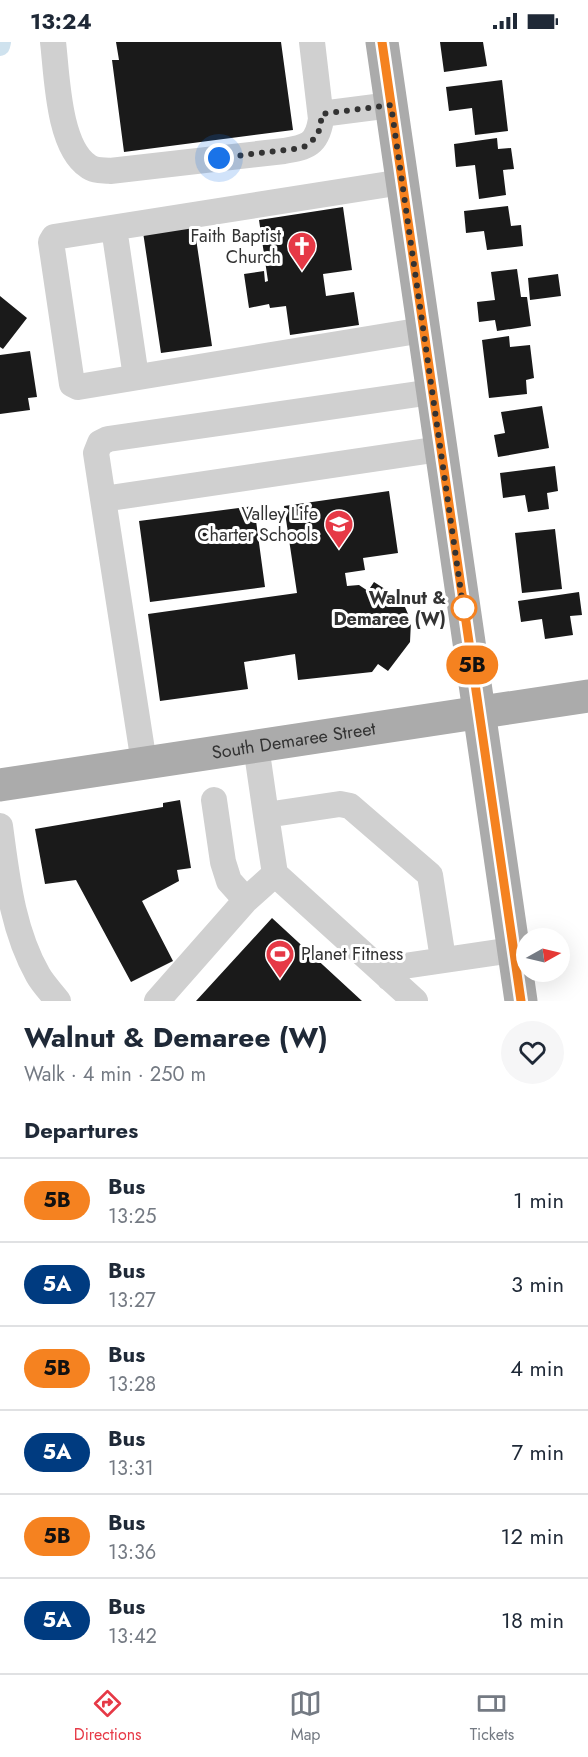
<!DOCTYPE html>
<meta charset="utf-8">
<style>
:root{--surface:#fff;--page:#f6f6f7;--text:#1f2937;--muted:#747a83;--line:#e0e1e3;--accent:#e63946}
body{margin:0;font-family:Jost,sans-serif;background:var(--page);color:var(--text);height:100vh;display:flex;flex-direction:column;font-size:22px;white-space:nowrap}
*{box-sizing:border-box;margin:0}
p{font-size:20px;color:var(--muted)}
.icon{flex:none;width:33px;height:33px;fill:none;stroke:currentColor;stroke-width:2;stroke-linecap:round;stroke-linejoin:round}
.map{position:relative;height:959px;overflow:hidden}
.side{display:flex;flex-direction:column;background:var(--surface);flex:1}
.side>*{flex:none}
.badge{padding:0 12px;border-radius:20px;font-size:21px;line-height:39px}
.needle{width:39px;rotate:82deg}
.controls{position:absolute;left:516px;top:886px;display:grid;gap:12px}
.controls a{display:grid;place-items:center;width:54px;height:54px;border-radius:50%;background:var(--surface);box-shadow:0 6px 24px #0002;font-size:30px}
.you{position:absolute;width:30px;height:30px;margin:-15px;border:4px solid #fff;border-radius:50%;background:#1a73e8;box-shadow:0 0 0 9px #1a73e833}
.map>.badge{position:absolute;translate:-50% -50%;box-shadow:0 0 0 3px #fff}
h2{padding:0 24px;font-size:22px;line-height:54px}
.round{display:grid;place-items:center;flex:none;width:63px;height:63px;border-radius:32px;background:var(--page)}
.summary{display:flex;align-items:center;justify-content:space-between;height:102px;padding:0 24px}
h1{font-size:28px;font-weight:700;line-height:45px}
ul{padding:0;list-style:none}
li{display:flex;align-items:center;gap:18px;height:84px;padding:0 24px;border-top:2px solid var(--line)}
li div{flex:1}
li b{display:block;font-size:22px}
li em{font-style:normal}
li .badge{min-width:66px;font-weight:700;text-align:center}
.status{display:flex;justify-content:space-between;align-items:center;height:42px;padding:0 30px;background:var(--surface);direction:ltr}
.status svg{height:16px;fill:currentColor}
.menu{display:flex;justify-content:space-around;align-items:center;height:84px;border-top:2px solid var(--line);background:var(--surface);font-size:16px;color:var(--muted)}
.menu a{display:grid;justify-items:center;gap:3px}
.menu .on{color:var(--accent)}
.map>svg:first-child{display:block}
.lines{fill:none;stroke-linecap:round;stroke-linejoin:round}
.canal{stroke:#cfe2ee;stroke-width:20}
.building{fill:#1a1a1a}
.minor{stroke:#d0d0d0;stroke-width:26}
.major{stroke:#ababab;stroke-width:33}
.line-casing{stroke:#fff;stroke-width:14}
.line{stroke:#f58220;stroke-width:9}
.walk{stroke:#333;stroke-width:6;stroke-dasharray:0 10.8}
.stop-dot{fill:#fff;stroke:#f58220;stroke-width:3}
.labels{text-anchor:middle;dominant-baseline:central;stroke-width:6;stroke-linejoin:round;paint-order:stroke}
.poi-label{font-size:18px;fill:#333;stroke:#fff;text-anchor:end}
.stop-label{font-size:18px;font-weight:bold;fill:#333;stroke:#fff;text-anchor:end}
.street-label{font-size:18px;fill:#333;stroke:#fff}
</style>
<div class="status"><b>13:24</b><svg viewBox="0 0 49 12"><path d="M0 12V9h3v3zM5 12V6h3v6zM10 12V3h3v9zM15 12V0h3v12zM26 1h20v11H26zM47 4h2v5h-2z"/></svg></div>
<div class="map">
<svg width="588" height="959" viewBox="0 0 588 959">
<rect width="100%" height="100%" fill="#fff"/>
<g class="lines">
<path class="canal" d="M 0,4 L 1,0"/>
</g>
<path class="building" d="M 116,0 L 281,0 L 293,88 L 124,110 L 112,18 L 119,18 Z
M 440,0 L 483,0 L 487,24 L 444,30 Z
M 502,38 L 508,89 L 475,93 L 472,66 L 449,69 L 446,45 Z
M 497,96 L 498,107 L 511,106 L 514,127 L 503,128 L 506,153 L 479,157 L 475,123 L 456,125 L 454,102 Z
M 508,164 L 511,184 L 521,183 L 523,204 L 487,208 L 484,189 L 466,191 L 464,169 Z
M 343,165 L 352,228 L 323,232 L 326,254 L 354,250 L 359,283 L 290,293 L 286,264 L 270,266 L 269,262 L 249,266 L 244,232 L 264,229 L 265,240 L 268,239 L 259,178 Z
M 194,183 L 212,304 L 161,311 L 143,190 Z
M 517,227 L 521,255 L 527,255 L 531,284 L 497,289 L 495,278 L 479,280 L 477,260 L 495,258 L 491,230 Z
M 558,232 L 561,254 L 530,258 L 528,236 Z
M 0,254 L 27,276 L 3,307 L 0,305 Z
M 509,294 L 510,305 L 530,303 L 534,336 L 526,338 L 527,352 L 489,356 L 482,298 Z
M 30,309 L 37,355 L 28,356 L 30,368 L 0,372 L 0,313 Z
M 542,364 L 549,406 L 498,415 L 494,393 L 505,391 L 501,370 Z
M 555,424 L 558,449 L 547,451 L 549,467 L 528,470 L 525,453 L 503,456 L 500,431 Z
M 389,449 L 398,511 L 363,516 L 365,528 L 345,531 L 347,544 L 359,543 L 368,549 L 374,540 L 402,558 L 411,579 L 410,600 L 388,629 L 378,622 L 372,630 L 298,638 L 295,612 L 244,620 L 248,647 L 160,659 L 148,572 L 297,551 L 284,464 Z
M 254,464 L 265,545 L 150,560 L 139,479 Z
M 555,487 L 562,547 L 522,551 L 515,491 Z
M 579,550 L 582,573 L 570,574 L 573,593 L 545,597 L 542,577 L 521,580 L 518,559 Z
M 180,758 L 191,826 L 177,828 L 179,839 L 142,859 L 173,919 L 131,940 L 76,838 L 45,842 L 35,787 L 163,765 L 163,761 Z
M 272,876 L 362,959 L 196,959 Z"/>
<g class="lines">
<path class="minor" d="M 53,0 C 57,33 58,104 88,124 C 94,129 103,128 110,129 L 284,109 C 307,105 317,103 321,77 L 312,0
M 321,72 L 391,63
M 402,140 L 54,195 L 51,200 L 72,342 L 78,345 L 423,288
M 114,186 L 136,335
M 432,350 L 108,397 L 100,401 L 96,411 L 103,457 L 440,407
M 103,457 L 144,721
M 256,704 L 266,773
M 214,758 L 223,820 L 229,839 L 246,858
M 0,784 C 7,835 12,887 38,933 C 43,942 52,951 58,959
M 275,832 L 266,773 L 340,762 L 350,764 L 430,833 L 443,917
M 389,936 L 404,924 L 513,908
M 157,959 L 246,858 L 275,832 L 415,959"/>
<g class="major">
<path d="M 382,0 L 521,959"/>
<path id="s1" d="M 0,743 L 588,654"/>
</g>
</g>
<g class="lines">
<g class="line-casing">
<path id="line" d="M 382,0 L 521,959"/>
</g>
<use href="#line" class="line"/>
<path class="walk" d="M 219,116 L 302,106 C 316,98 322,89 321,72 L 391,63 L 464,571 L 464,566"/>
</g>
<defs>
<g id="church-pin" transform="scale(1.5)"><path d="M0 17L-7.5 6A9.5 9.5 0 1 1 7.5 6Z" fill="#e63946" stroke="#fff"/><path d="M-1.2-6h2.4v3.5h3.3v2.4h-3.3V6h-2.4V-.1h-3.3v-2.4h3.3Z" fill="#fff"/></g>
<g id="school-pin" transform="scale(1.5)"><path d="M0 17L-7.5 6A9.5 9.5 0 1 1 7.5 6Z" fill="#e63946" stroke="#fff"/><path d="M0-5L7-2L0 1L-7-2ZM-4 1L0 2.5L4 1V4Q0 6-4 4Z" fill="#fff"/></g>
<g id="stadium-pin" transform="scale(1.5)"><path d="M0 17L-7.5 6A9.5 9.5 0 1 1 7.5 6Z" fill="#e63946" stroke="#fff"/><path d="M0-5a6.5 5 0 1 0 0 10a6.5 5 0 1 0 0-10ZM-3.5-1.8h7v3.6h-7Z" fill="#fff"/></g>
</defs>
<g fill-rule="evenodd">
<use href="#church-pin" x="302" y="204"/>
<use href="#school-pin" x="339" y="482"/>
<use href="#stadium-pin" x="280" y="912"/>
</g>
<circle class="stop-dot" cx="464" cy="566" r="12"/>
<g class="labels">
<g class="poi-label">
<text x="281" y="194">Faith Baptist<tspan x="281" dy="21">Church</tspan></text>
<text x="318" y="472">Valley Life<tspan x="318" dy="21">Charter Schools</tspan></text>
<text x="301" y="912" text-anchor="start">Planet Fitness</text>
</g>
<g class="stop-label">
<text x="446" y="556">Walnut &amp;<tspan x="446" dy="21">Demaree (W)</tspan></text>
</g>
<g class="street-label">
<text stroke="none"><textPath href="#s1" startOffset="297">South Demaree Street</textPath></text>
</g>
</g>
</svg>
<div class="controls">
<a><svg class="needle" viewBox="-14 -14 28 28"><path d="M0-13l5 13h-10z" fill="#e53935"/><path d="M0 13l5-13h-10z" fill="#747a83"/></svg></a>
</div>
<div class="you" style="left:219px;top:116px"></div>
<b class="badge" style="left:472px;top:623px;background:#f58220;color:#111">5B</b>
</div>
<section class="side">
<div class="summary"><div><h1>Walnut &amp; Demaree (W)</h1><p>Walk · 4 min · 250 m</p></div><a class="round"><svg class="icon" aria-label="heart" viewBox="0 0 24 24"><path d="M12 20l-8-8c-3-5 5-10 8-4 3-6 11-1 8 4z"/></svg></a></div>
<h2>Departures</h2>
<ul>
<li><span class="badge" style="background:#f58220;color:#111">5B</span><div><b>Bus</b><p>13:25</p></div><em>1 min</em></li>
<li><span class="badge" style="background:#003b80;color:#fff">5A</span><div><b>Bus</b><p>13:27</p></div><em>3 min</em></li>
<li><span class="badge" style="background:#f58220;color:#111">5B</span><div><b>Bus</b><p>13:28</p></div><em>4 min</em></li>
<li><span class="badge" style="background:#003b80;color:#fff">5A</span><div><b>Bus</b><p>13:31</p></div><em>7 min</em></li>
<li><span class="badge" style="background:#f58220;color:#111">5B</span><div><b>Bus</b><p>13:36</p></div><em>12 min</em></li>
<li><span class="badge" style="background:#003b80;color:#fff">5A</span><div><b>Bus</b><p>13:42</p></div><em>18 min</em></li>
</ul>
</section>
<nav class="menu">
<a class="on"><svg class="icon" aria-label="directions" viewBox="0 0 24 24"><path d="M12 3l9 9-9 9-9-9zM9 14v-3h6M13 9l2 2-2 2"/></svg>Directions</a>
<a><svg class="icon" aria-label="map" viewBox="0 0 24 24"><path d="M3 6l6-2 6 2 6-2v14l-6 2-6-2-6 2zM9 4v14M15 6v14"/></svg>Map</a>
<a><svg class="icon" aria-label="tickets" viewBox="0 0 24 24"><path d="M3 7h18v10H3zM15 7v10"/></svg>Tickets</a>
</nav>
